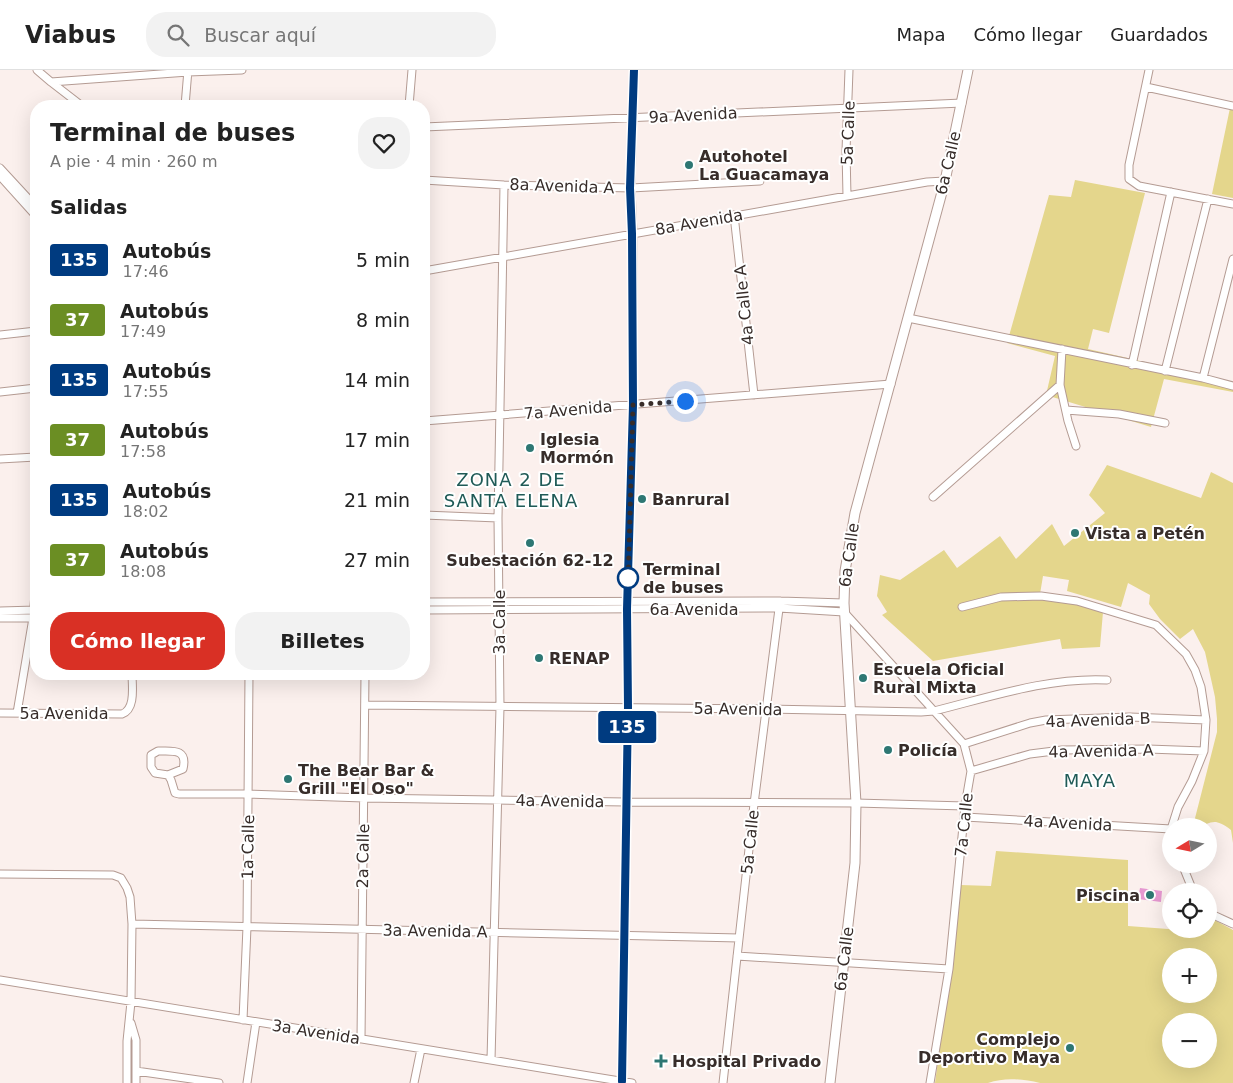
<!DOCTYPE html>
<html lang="es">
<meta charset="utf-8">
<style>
:root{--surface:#fff;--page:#f2f2f2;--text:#222;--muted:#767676;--line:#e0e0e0;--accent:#d93025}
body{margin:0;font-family:"DejaVu Sans",sans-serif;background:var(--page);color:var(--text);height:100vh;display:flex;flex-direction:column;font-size:19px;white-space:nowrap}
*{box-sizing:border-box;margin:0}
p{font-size:16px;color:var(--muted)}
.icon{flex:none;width:28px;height:28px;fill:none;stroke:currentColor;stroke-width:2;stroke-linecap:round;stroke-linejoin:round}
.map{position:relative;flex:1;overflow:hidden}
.drawer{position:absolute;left:30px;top:30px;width:400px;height:580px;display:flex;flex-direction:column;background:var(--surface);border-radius:20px;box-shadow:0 5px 20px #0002}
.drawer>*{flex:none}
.badge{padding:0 10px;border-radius:4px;font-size:18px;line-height:32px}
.needle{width:32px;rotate:260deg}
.controls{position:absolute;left:1162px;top:748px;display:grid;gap:10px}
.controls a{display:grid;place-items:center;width:55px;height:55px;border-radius:50%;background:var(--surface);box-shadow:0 5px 20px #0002;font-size:25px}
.you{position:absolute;width:25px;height:25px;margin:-12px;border:4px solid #fff;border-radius:50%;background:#1a73e8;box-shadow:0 0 0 8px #1a73e833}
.map>.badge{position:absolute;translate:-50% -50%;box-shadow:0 0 0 2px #fff}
h2{padding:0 20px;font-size:19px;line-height:45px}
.round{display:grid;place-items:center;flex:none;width:52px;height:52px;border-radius:20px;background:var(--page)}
.summary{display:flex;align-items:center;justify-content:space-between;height:85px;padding:0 20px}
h1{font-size:24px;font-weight:700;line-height:38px}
.cta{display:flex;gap:10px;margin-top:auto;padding:10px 20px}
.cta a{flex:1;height:58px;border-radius:20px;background:var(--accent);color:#fff;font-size:20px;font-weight:700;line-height:58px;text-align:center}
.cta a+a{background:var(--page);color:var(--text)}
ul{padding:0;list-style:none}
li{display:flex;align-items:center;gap:15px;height:60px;padding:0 20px}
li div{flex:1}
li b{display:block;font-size:19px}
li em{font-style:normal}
li .badge{min-width:55px;font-weight:700;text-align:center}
header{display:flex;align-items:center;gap:30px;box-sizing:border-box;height:70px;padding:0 25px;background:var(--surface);border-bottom:1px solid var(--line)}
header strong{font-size:24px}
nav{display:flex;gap:28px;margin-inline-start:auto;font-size:18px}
.search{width:350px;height:45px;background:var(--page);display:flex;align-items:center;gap:12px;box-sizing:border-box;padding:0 18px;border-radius:20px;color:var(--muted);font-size:19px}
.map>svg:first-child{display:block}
.green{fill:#e4d68c;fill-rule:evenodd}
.water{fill:#e598d0}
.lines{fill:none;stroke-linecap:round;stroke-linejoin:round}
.minor-casing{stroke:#b49b93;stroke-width:9}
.major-casing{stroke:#b49b93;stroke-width:11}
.minor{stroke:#fff;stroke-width:7}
.major{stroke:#fff;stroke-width:9}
.line-casing{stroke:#fff;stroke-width:11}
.line{stroke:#003b80;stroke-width:8}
.walk{stroke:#372d2a;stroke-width:5;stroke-dasharray:0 9}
.poi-dot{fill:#2e7773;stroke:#fff;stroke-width:2}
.stop-dot{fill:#fff;stroke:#003b80;stroke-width:2.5}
.labels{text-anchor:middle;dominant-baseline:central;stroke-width:4;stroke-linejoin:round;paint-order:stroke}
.street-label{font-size:16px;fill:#372d2a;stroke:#fff}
.poi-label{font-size:16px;font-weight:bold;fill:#372d2a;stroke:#fff;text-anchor:start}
.stop-label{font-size:16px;font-weight:bold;fill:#372d2a;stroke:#fff;text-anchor:start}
.neighbourhood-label{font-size:18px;letter-spacing:1px;fill:#205b57;stroke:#fff}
</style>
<header>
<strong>Viabus</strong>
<div class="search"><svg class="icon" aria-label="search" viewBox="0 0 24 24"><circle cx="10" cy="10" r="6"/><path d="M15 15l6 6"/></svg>Buscar aquí</div>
<nav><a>Mapa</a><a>Cómo llegar</a><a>Guardados</a></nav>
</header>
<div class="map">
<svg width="1233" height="1013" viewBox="0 0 1233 1013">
<rect width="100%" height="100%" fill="#fbf0ed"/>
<path class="green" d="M 1230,38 L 1233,39 L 1233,128 L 1212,124 Z
M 1075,110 L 1145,123 L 1109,263 L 1093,259 L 1088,279 L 1233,312 L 1233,322 L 1164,309 L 1151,357 L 1046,325 L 1055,286 L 1007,273 L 1049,125 L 1071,127 Z
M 1107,395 L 1201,428 L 1211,402 L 1233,413 L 1233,773 L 1231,760 C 1211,745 1213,756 1193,756 L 1217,662 L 1217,649 L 1215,627 L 1205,582 L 1193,559 L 1180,569 L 1160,549 L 1149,534 L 1150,525 L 1128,513 L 1121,537 L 1067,521 L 1069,510 L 1043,506 L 1040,524 L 1103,542 L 1100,577 L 1062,579 L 1060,569 L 933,591 L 882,545 L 887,542 L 877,526 L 880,505 L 900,510 L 944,480 L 957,498 L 1000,466 L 1016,489 L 1052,454 L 1064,476 L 1105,443 L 1089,425 Z
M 996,781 L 1128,790 L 1128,856 L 1195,861 L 1194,859 L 1209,859 L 1209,847 L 1233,860 L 1233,1013 L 1040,1013 C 1022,1009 1005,1007 988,1013 L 935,1013 L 961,815 L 991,816 ZM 1171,886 L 1209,886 L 1209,924 L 1171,924 ZM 1171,951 L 1209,951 L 1209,989 L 1171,989 Z"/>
<path class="water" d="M 1140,818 L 1162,821 L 1161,832 L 1138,829 Z"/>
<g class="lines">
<g class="minor-casing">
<path id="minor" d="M 37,0 L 51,12 L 188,2 L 242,0
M 1149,0 L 1129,95 L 1129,109 L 1139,116 L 1233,134
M 51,12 L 82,36
M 1146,17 L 1233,36
M 185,36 L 188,0
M 409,36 L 412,0
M 424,57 L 962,33
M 0,98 L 36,137
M 0,106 L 36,146
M 424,110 L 504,115 L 631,118 L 760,111
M 847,126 L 846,81 L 849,0
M 734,145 L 754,325
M 424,201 L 847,126 L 927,112 L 945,111
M 908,248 L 1203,308 L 1233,316
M 0,265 L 36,261
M 1062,279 L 1060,315 L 1068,351 L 1076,376
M 1132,295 L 1171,122
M 1165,301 L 1208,129
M 1203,308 L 1233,189
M 0,322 L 36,318
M 1066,340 L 1119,344 L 1165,353
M 424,351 L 891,314
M 0,389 L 36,387
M 933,427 L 1060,315
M 424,445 L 498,448
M 424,532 L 780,531 L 844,533
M 962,537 L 1001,527 L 1041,526 L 1077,531 L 1156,555 L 1186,584 L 1195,600 L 1201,617 L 1206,650 L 1204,681 L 1192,711 L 1178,737 L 1172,756
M 424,540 L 779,538 L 844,542 L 964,674 L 971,701 L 965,736 L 949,899 L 930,1013
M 0,541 L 36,540
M 0,548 L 36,548
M 365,635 L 767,639 L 921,642 L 934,641 C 990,627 1049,607 1107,610
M 0,643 L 122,644 C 136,639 132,616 132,604
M 17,643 L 33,548 L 36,512
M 964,674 L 1030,653 L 1046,650 L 1130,647 L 1206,650
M 158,681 C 172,681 188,678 183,699 L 168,705 L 155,703 L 151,697 L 151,685 Z
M 971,701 L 1030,684 L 1062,680 L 1148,679 L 1204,681
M 168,705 L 171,710 L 175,723 L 179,724 L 249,724 L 364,728 L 626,732 L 856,733 L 965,736
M 965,747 L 1171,759
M 1182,794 L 1193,821
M 0,804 L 113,805 L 121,808 L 127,818 L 130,827 L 132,854 L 131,932 L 127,971 L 127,1013
M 1209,843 L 1233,854
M 132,854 L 739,868
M 737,886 L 949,899
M 0,910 L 632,1013
M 243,950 L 247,857 L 249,604
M 131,953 L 136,970 L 136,1013
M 361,969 L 365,604
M 491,990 L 500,637 L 498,448 L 504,115
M 136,1001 L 219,1013
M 622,1011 L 628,637 L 627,539 L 633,335 L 633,164 L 631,118 L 634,0
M 247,1013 L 256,952
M 414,1013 L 421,979
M 723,1013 L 754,734 L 780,531"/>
</g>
<g class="major-casing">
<path id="major" d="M 830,1013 L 855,793 L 856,733 L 844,533 L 845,501 L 855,443 L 945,111 L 968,0"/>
</g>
<use href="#minor" class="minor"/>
<use href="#major" class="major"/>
</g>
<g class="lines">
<g class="line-casing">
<path id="line" d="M 622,1011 L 628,637 L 627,539 L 633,335 L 632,164 L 630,118 L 634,0"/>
</g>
<use href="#line" class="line"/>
<path class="walk" d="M 628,508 L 628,516 L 633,335 L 685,331"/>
</g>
<g class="poi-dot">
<circle cx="689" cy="95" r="5"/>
<circle cx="530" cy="378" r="5"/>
<circle cx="642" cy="429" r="5"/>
<circle cx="1075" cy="463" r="5"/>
<circle cx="530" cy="473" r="5"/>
<circle cx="539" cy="588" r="5"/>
<circle cx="863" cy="608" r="5"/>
<circle cx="888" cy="680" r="5"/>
<circle cx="288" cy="709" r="5"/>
<circle cx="1150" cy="825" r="5"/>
<circle cx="1070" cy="978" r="5"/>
<path d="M658.5 983.5h5v5h5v5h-5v5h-5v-5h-5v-5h5z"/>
</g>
<circle class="stop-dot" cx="628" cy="508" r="10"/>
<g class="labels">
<g class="street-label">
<text transform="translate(693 45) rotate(-3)">9a Avenida</text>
<text transform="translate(848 63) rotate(-88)">5a Calle</text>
<text transform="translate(948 93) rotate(-77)">6a Calle</text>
<text transform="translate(562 116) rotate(2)">8a Avenida A</text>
<text transform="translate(699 152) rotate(-10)">8a Avenida</text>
<text transform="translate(744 235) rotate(-96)">4a Calle A</text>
<text transform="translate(568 340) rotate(-5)">7a Avenida</text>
<text transform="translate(849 485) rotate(-82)">6a Calle</text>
<text x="694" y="539">6a Avenida</text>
<text transform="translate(499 552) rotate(-90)">3a Calle</text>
<text transform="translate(738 639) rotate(1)">5a Avenida</text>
<text x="64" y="643">5a Avenida</text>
<text transform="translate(1098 650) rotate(-2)">4a Avenida B</text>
<text transform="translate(1101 681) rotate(-1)">4a Avenida A</text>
<text transform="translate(560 731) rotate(1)">4a Avenida</text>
<text transform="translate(1068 753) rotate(3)">4a Avenida</text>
<text transform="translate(964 755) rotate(-84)">7a Calle</text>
<text transform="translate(750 772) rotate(-84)">5a Calle</text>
<text transform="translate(248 777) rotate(-89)">1a Calle</text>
<text transform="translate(363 786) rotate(-89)">2a Calle</text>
<text transform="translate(435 861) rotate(1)">3a Avenida A</text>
<text transform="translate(844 889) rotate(-83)">6a Calle</text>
<text transform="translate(316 962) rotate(9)">3a Avenida</text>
</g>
<g class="poi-label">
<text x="699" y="86">Autohotel<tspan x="699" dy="18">La Guacamaya</tspan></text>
<text x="540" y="369">Iglesia<tspan x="540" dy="18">Mormón</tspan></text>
<text x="652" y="429">Banrural</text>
<text x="1085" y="463">Vista a Petén</text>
<text x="530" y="490" text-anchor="middle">Subestación 62-12</text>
<text x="549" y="588">RENAP</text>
<text x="873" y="599">Escuela Oficial<tspan x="873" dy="18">Rural Mixta</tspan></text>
<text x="898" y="680">Policía</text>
<text x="298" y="700">The Bear Bar &amp;<tspan x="298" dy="18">Grill "El Oso"</tspan></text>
<text x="1140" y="825" text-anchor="end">Piscina</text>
<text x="1060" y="969" text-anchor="end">Complejo<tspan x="1060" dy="18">Deportivo Maya</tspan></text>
<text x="672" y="991">Hospital Privado</text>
</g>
<g class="stop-label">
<text x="643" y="499">Terminal<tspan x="643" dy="18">de buses</tspan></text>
</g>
<g class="neighbourhood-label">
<text x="511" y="409">ZONA 2 DE<tspan x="511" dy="21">SANTA ELENA</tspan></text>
<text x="1090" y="710">MAYA</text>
</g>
</g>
</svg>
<div class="controls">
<a><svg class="needle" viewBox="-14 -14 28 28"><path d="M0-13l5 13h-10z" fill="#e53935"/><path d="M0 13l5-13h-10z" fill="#767676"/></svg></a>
<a><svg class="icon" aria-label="locate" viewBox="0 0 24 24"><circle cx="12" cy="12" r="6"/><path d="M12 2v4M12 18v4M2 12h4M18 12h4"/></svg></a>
<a>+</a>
<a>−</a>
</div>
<div class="you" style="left:685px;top:331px"></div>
<b class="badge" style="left:627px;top:657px;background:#003b80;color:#fff">135</b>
<section class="drawer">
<div class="summary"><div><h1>Terminal de buses</h1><p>A pie · 4 min · 260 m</p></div><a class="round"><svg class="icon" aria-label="heart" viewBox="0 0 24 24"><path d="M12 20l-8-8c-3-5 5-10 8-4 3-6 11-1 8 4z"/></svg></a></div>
<h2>Salidas</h2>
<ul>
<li><span class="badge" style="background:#003b80;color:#fff">135</span><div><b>Autobús</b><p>17:46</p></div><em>5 min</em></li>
<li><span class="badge" style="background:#6b8e23;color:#fff">37</span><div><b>Autobús</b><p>17:49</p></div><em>8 min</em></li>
<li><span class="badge" style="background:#003b80;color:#fff">135</span><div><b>Autobús</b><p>17:55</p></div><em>14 min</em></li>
<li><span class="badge" style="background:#6b8e23;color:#fff">37</span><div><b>Autobús</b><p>17:58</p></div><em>17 min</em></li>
<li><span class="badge" style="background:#003b80;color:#fff">135</span><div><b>Autobús</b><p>18:02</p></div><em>21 min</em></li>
<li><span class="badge" style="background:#6b8e23;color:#fff">37</span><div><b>Autobús</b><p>18:08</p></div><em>27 min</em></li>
</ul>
<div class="cta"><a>Cómo llegar</a><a>Billetes</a></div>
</section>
</div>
